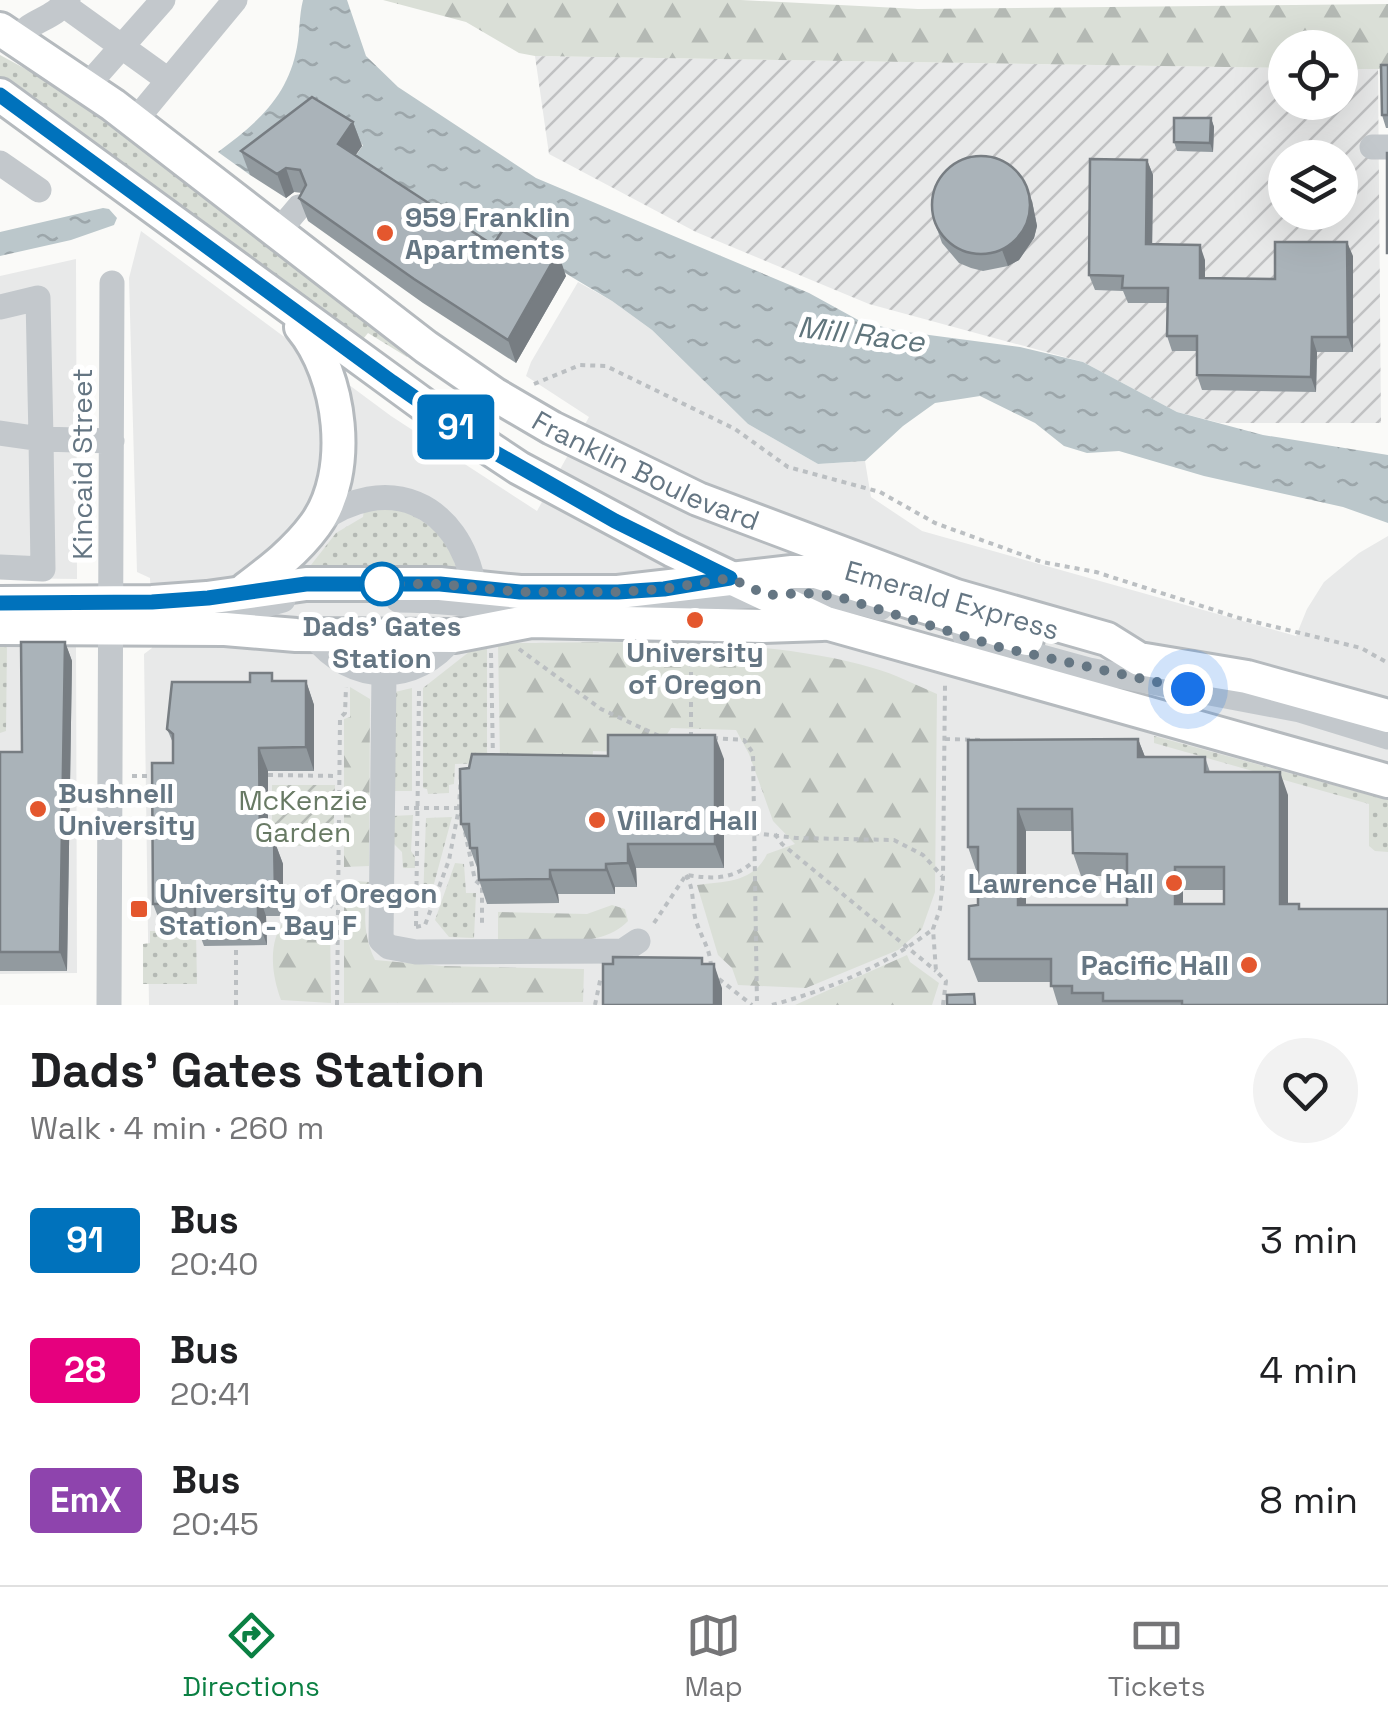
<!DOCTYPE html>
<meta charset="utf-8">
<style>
:root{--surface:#fff;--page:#f2f2f2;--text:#202124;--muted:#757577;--line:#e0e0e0;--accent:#0b8043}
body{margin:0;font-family:"Space Grotesk",sans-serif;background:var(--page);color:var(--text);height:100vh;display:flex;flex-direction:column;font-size:38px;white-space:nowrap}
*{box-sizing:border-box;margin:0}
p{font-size:32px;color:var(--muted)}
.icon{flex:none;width:55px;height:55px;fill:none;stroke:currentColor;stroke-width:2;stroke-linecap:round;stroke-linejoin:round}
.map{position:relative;height:1005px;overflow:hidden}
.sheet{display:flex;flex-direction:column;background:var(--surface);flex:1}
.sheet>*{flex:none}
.badge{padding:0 20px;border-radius:8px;font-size:35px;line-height:65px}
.buttons{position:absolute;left:1268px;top:30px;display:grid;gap:20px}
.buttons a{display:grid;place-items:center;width:90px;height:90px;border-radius:50%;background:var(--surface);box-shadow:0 10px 40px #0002;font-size:50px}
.you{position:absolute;width:50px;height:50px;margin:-25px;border:8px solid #fff;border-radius:50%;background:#1a73e8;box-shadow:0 0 0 15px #1a73e833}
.map>.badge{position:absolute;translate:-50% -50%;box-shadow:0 0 0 5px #fff}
.round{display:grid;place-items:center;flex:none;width:105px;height:105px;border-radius:52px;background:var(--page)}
.headline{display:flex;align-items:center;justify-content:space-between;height:170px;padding:0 30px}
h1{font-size:48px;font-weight:700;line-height:75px}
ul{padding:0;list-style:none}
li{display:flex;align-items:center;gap:30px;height:130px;padding:0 30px}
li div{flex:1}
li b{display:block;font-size:38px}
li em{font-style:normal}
li .badge{min-width:110px;font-weight:700;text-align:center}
.tab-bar{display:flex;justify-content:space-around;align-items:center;height:140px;border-top:2px solid var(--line);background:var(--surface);font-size:28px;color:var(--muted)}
.tab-bar a{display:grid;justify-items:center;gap:5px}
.tab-bar .selected{color:var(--accent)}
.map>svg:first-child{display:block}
.built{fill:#e8e9e9}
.industrial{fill:url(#industrial-furrows);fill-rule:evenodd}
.grass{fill:url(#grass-dots)}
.forest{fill:url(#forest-firs)}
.garden{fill:url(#garden-furrows)}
.water{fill:url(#water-ripples)}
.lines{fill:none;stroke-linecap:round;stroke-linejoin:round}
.major-casing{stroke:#b5babe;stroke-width:38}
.path{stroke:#bbbfc2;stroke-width:4;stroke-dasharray:5 5;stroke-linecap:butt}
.minor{stroke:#c3c8cc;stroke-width:25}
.major{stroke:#fff;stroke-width:32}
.wall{fill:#929a9f;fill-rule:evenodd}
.shaded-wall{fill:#777d82}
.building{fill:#aab3b9;stroke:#777d82;stroke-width:2.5;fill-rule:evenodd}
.line-casing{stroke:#fff;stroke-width:22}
.line{stroke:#0072bc;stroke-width:15}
.walk{stroke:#657683;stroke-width:10;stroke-dasharray:0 18}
.poi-dot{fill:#e4572e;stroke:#fff;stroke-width:4}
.stop-dot{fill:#fff;stroke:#0072bc;stroke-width:5}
.labels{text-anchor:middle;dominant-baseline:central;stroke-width:10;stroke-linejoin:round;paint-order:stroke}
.poi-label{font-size:28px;font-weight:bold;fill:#657683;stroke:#fff;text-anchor:start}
.street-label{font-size:28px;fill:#657683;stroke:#fff}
.stop-label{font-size:28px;font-weight:bold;fill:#657683;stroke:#fff}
.park-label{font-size:28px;fill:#687a64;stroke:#fff}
.water-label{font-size:30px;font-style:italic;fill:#60757c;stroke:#fff}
</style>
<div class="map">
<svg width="1388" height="1005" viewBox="0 0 1388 1005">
<defs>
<pattern id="industrial-furrows" width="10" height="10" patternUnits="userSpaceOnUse" patternTransform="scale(2.5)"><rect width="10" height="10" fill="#e8e9e9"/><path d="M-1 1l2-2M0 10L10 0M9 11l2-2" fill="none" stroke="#c0c1c2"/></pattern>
<pattern id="grass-dots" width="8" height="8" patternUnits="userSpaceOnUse" patternTransform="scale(2.5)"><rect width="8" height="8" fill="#dadfd7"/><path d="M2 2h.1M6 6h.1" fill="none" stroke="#b4b9b4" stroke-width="1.8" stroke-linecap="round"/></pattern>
<pattern id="forest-firs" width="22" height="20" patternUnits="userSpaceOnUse" patternTransform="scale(2.5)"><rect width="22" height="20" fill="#dadfd7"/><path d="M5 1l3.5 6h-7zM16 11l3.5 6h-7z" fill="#b4b9b4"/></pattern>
<pattern id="garden-furrows" width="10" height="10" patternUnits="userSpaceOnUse" patternTransform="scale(2.5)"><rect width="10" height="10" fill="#dadfd7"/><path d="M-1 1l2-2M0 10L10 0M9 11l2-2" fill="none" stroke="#b4b9b4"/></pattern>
<pattern id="water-ripples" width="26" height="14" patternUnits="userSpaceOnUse" patternTransform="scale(2.5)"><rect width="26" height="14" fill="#bbc7cb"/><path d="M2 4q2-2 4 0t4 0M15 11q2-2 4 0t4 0" fill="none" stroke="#9ca6aa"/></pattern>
</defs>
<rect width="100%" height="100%" fill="#fafaf8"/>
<path class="built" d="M 141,231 L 391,416 L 537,511 L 589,417 L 526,376 L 531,362 L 578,282 L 612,301 L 652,330 L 748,424 L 818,464 L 865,461 L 871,497 L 922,531 L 1296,636 L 1307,609 L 1324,582 L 1359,553 L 1388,536 L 1388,1005 L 149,1005 L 144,654 L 152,648 L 150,578 L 137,572 L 129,278 Z
M 76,259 L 77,579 L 0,578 L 0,276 Z
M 0,644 L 76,644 L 77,973 L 0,974 Z"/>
<path class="industrial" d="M 535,56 L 1285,68 L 1285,102 L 1340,102 L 1340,69 L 1378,69 L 1381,423 L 1220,423 L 1177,412 L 1083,362 L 869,304 L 696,232 L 549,154 ZM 1285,158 L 1340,158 L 1340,212 L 1285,212 Z"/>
<path class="grass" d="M 0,55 L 79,98 L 408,354 L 407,357 L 368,333 L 359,344 L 0,80 Z
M 396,508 C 429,522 446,534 457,570 L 322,570 L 321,566 L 311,565 L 336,533 L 363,517 L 364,510 Z
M 0,645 L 7,645 L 6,731 L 0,733 Z
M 487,646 L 487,763 L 455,764 L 454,784 L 449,785 L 449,793 L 428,794 L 427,789 L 423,788 L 423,688 L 474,648 Z
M 412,688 L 412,791 L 394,791 L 395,692 Z
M 1154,736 L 1388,800 L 1388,852 L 1375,851 L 1369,846 L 1369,804 L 1154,743 Z
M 413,815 L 411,851 L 415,857 L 415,868 L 403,868 L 402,852 L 393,843 L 392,816 Z
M 452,817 L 428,906 L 423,901 L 426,818 Z
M 455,863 L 464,864 L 466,893 L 476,893 L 474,938 L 449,937 L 435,920 Z
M 150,931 L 196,931 L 197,984 L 143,984 L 143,944 L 150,943 Z"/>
<path class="forest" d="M 383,0 L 741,0 L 918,9 L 1388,4 L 1388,69 L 1340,69 L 1340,48 L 1285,48 L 1285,68 L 535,56 L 519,53 L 466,22 Z
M 498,643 C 617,643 759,635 873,668 C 895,674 916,685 937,694 L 935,892 L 922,929 L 898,950 L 806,988 L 738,985 L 732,968 L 718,955 L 697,885 C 725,881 753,883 767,854 L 795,844 L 773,821 L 749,754 L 736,730 L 671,728 L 655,753 L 593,751 L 592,764 L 500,762 Z
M 350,687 L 370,699 L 369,866 L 344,867 L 344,719 L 350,717 Z
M 344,880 L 369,882 C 364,910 362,933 375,960 L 442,966 L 584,969 L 583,1002 L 344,1003 Z
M 612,905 L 625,909 L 628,921 C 601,951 536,940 498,940 L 498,912 L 587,914 Z
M 285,919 L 330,919 L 331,1003 L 281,1000 C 271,973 268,942 285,919 Z
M 907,955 L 910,962 L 939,983 L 932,1005 L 795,1005 Z"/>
<path class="garden" d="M 272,785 L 335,785 L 333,846 L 272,846 Z"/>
<path class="water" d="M 303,0 L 347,0 L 366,56 L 398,87 L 536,178 L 809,293 L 860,321 L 899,331 L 1020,347 L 1083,362 L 1177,412 L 1263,435 L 1388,455 L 1388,523 L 1343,507 L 1204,476 L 1119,451 L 1087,453 L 1064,446 L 1035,423 L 980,396 L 935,403 L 903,426 L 865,461 L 818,464 L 748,424 L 652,330 L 612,301 L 518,245 L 504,265 L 334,188 L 363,145 L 321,119 L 250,175 L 218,152 C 257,123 288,97 297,47 C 300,31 299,16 303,0 Z
M 103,208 L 109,209 L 117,218 L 114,225 L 71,240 L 0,256 L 0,232 Z"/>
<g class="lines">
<g class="major-casing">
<g id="major">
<path id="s1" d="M 0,29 L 113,105 L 426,347 L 494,394 L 552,428 L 698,499 L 956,596 L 1107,639 L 1139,659 L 1247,677 L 1388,716"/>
<path d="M 0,95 L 424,405 L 519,468 L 672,550 L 826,623 L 1388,781"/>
<path d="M 246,589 C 271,570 296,551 315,525 C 354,472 341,375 301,327"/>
<path d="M 0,603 L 152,602 L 207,598 L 306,584 L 440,584 L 520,592 L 618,592 L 792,572 L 816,572 L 1027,639"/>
<path d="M 0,628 L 225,629 L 296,635 L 454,636 L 531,621 L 763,626 L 822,624"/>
</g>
</g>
<path class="path" d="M 534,384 L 580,365 L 606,366 L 735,429 L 788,467 L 880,492 L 935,523 L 1042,562 L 1096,572 L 1239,618 L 1361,648 L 1388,663
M 519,649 L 601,709 L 659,736
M 491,653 L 493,759
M 691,737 L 691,652
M 713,738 L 744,740 L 753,753 L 757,1005
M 945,739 L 985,740
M 268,775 L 338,776
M 132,776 L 157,776
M 404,808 L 459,808 L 463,818
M 465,832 L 475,880 L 482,886 L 482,927
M 754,833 L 796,838 L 894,840 L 923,855 L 942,876
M 775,834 L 782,844 L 936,971
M 686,875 C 694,888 692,903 695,917 C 699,934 710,947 711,966
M 304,887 L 337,910
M 654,923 L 686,875 C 713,879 732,880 753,862
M 416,926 L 419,691
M 416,927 L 425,925 L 449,860 L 459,808 L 461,771
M 719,979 L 752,1005
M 236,1005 L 236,945
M 337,1005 L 340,718 L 345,713 L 346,687
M 595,1005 L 601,976
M 772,1005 C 828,990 887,965 933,929
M 943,1005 L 946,981 L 936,971 L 933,929 L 940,909 L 943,877 L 945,685"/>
<path class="minor" d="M 64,5 L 168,80
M 16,39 C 33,18 51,21 68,0
M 86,87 L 163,0
M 134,122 L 235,0
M 1372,147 L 1388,147
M 0,163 L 39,190
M 277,233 L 299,207
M 0,307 L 38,298 L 41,439 L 112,441
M 0,433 L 41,439 L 43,569 L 0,567
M 317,523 C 386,471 459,502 474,587
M 398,600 C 447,600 493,609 542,608
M 602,607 C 695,605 790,579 880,608
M 226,616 L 283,600
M 313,635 C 351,685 416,686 454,636
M 965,636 L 1089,670 L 1300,710 L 1388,737
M 384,673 L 381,940 L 389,947 L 416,952 L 623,951 L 638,941
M 109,1005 L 112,283"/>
<use href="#major" class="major"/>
</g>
<path class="wall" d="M 1388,65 L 1388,128 L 1386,128 L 1382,115 Z
M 1211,118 L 1214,127 L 1213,152 L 1177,151 L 1174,142 Z
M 353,122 L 362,146 L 355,155 L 493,245 L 566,276 L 516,363 L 423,303 L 308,221 L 299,198 L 302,193 L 294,192 L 286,198 L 250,175 L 241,151 Z
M 1147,160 L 1153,175 L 1152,244 L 1205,260 L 1205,278 L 1275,279 L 1353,256 L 1353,352 L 1317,352 L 1316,392 L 1202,390 L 1197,375 L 1197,351 L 1172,351 L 1167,336 L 1167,303 L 1128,303 L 1123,291 L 1095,290 L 1089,275 Z
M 1032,201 L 1037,226 L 1034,238 L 1019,260 L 1008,266 L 983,271 L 971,268 L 959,263 L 942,243 L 936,226 Z
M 65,642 L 72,661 L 67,971 L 0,971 L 0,752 L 22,752 Z
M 275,681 L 306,681 L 314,705 L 314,771 L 268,771 L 268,840 L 274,840 L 283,864 L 283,916 L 266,916 L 267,945 L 204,946 L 197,927 L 162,927 L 153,904 L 173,763 L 173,743 L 167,729 Z
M 1138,739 L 1145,757 L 1205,757 L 1210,772 L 1288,795 L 1288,904 L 1299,904 L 1300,909 L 1388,1005 L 1058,1005 L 1051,982 L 978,982 L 969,959 L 978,905 L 978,870 L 976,870 L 968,847 L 968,740 ZM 1026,831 L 1072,831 L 1073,853 L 1081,876 L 1127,876 L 1127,905 L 1026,905 ZM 1183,890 L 1224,890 L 1224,904 L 1183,904 Z
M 724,759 L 724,868 L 636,868 L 637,887 L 615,887 L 615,894 L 558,894 L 559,903 L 487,904 L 479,880 L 478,870 L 461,824 Z"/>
<path class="shaded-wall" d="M 1211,118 L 1214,127 L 1213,152 L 1210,143 Z
M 353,122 L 362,146 L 347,168 L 338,144 Z
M 1147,160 L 1153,175 L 1152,259 L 1146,244 Z
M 286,168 L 294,192 L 286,198 L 277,174 Z
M 1026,184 L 1032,201 L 1037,226 L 1034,238 L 1019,260 L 1008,266 L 1002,250 Z
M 1347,242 L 1353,256 L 1353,352 L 1348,337 Z
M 1200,245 L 1205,260 L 1205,293 L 1200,278 Z
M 558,252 L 566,276 L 516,363 L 508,340 Z
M 1312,337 L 1317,352 L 1316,392 L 1311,377 Z
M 65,642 L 72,661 L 67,971 L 60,952 Z
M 306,681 L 314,705 L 314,771 L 306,747 Z
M 715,735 L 724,759 L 724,868 L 715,844 Z
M 1138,739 L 1147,762 L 1138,757 Z
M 259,748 L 268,771 L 268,864 L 260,841 Z
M 1280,772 L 1288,795 L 1288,927 L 1280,904 Z
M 1018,809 L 1026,831 L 1026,928 L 1018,905 Z
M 274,840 L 283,864 L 283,916 L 275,892 Z
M 628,844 L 636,868 L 637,887 L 628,863 Z
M 606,864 L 615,887 L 615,894 L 606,870 Z
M 1175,867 L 1183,890 L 1183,927 L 1175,904 Z
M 550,870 L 558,894 L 559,903 L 550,879 Z
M 258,892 L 266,916 L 267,945 L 258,921 Z
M 714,964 L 722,988 L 722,1005 L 714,1005 Z"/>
<path class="building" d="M 1381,65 L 1388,65 L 1388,115 L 1382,115 Z
M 312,97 L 353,122 L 338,144 L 493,245 L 508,222 L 558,252 L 508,340 L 414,279 L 299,198 L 306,185 L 300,170 L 286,168 L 277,174 L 241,151 Z
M 1174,118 L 1211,118 L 1210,143 L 1174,142 Z
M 1387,153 L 1388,153 L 1388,253 L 1387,253 Z
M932 205a49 49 0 1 1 98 0a49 49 0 1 1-98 0Z
M 1090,159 L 1147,160 L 1146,244 L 1200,245 L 1200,278 L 1275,279 L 1275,242 L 1347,242 L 1348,337 L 1312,337 L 1311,377 L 1197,375 L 1197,336 L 1167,336 L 1168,288 L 1122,288 L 1123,276 L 1089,275 Z
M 21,642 L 65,642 L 60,952 L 0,952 L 0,752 L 22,752 Z
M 250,673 L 272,673 L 272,681 L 306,681 L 306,747 L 259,748 L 260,841 L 274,840 L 275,892 L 258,892 L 258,921 L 195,922 L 195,903 L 153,904 L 152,763 L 173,763 L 173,734 L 167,729 L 172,682 L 250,682 Z
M 608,735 L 715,735 L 715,844 L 628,844 L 628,863 L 606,864 L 606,870 L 550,870 L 550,879 L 479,880 L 477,848 L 470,848 L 469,824 L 461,824 L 460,769 L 469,768 L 472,754 L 608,756 Z
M 1138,739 L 1138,757 L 1205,757 L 1205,772 L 1280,772 L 1280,904 L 1299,904 L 1299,909 L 1388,909 L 1388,1005 L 1182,1005 L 1182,1001 L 1103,1001 L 1103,993 L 1072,993 L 1072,986 L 1051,986 L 1051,959 L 969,959 L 969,906 L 978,905 L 978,847 L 968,847 L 968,740 ZM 1018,809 L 1072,809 L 1073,853 L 1127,854 L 1127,905 L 1018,905 ZM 1175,867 L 1224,867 L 1224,904 L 1175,904 Z
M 613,957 L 702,958 L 702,964 L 714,964 L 714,1005 L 603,1005 L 603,964 L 613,964 Z
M 974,994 L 975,1005 L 947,1005 L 947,995 Z"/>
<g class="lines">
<g class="line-casing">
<path id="line" d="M 0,95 L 392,382 L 487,448 L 615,521 L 730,578 L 664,589 L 618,592 L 520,592 L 440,584 L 306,584 L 208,598 L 152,602 L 0,603"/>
</g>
<use href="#line" class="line"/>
<path class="walk" d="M 382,584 L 373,584 L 440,584 L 520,592 L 618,592 L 664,589 L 730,578 L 767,595 L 804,593 L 836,596 L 999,647 L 1188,689"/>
</g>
<g class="poi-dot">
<circle cx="385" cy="233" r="10"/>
<circle cx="695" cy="620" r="10"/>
<circle cx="38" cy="809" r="10"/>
<circle cx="597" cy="820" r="10"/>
<circle cx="1174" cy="883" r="10"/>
<rect x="129" y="899" width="20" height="20" rx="5"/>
<circle cx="1249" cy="965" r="10"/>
</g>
<circle class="stop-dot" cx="382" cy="584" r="20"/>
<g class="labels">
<g class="poi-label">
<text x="405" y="217">959 Franklin<tspan x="405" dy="32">Apartments</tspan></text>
<text x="695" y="652" text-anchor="middle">University<tspan x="695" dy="32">of Oregon</tspan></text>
<text x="58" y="793">Bushnell<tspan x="58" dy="32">University</tspan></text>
<text x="617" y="820">Villard Hall</text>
<text x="1154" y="883" text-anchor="end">Lawrence Hall</text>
<text x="159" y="893">University of Oregon<tspan x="159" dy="32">Station - Bay F</tspan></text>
<text x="1229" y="965" text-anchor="end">Pacific Hall</text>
</g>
<g class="street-label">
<text transform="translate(82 464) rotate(-90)">Kincaid Street</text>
<text stroke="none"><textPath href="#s1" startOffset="785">Franklin Boulevard</textPath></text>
<text transform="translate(952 600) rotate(16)">Emerald Express</text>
</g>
<g class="stop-label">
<text x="382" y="626">Dads' Gates<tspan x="382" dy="32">Station</tspan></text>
</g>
<g class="park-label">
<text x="303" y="800">McKenzie<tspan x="303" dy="32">Garden</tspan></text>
</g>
<g class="water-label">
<text transform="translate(861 334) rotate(7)">Mill Race</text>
</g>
</g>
</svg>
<div class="buttons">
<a><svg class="icon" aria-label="locate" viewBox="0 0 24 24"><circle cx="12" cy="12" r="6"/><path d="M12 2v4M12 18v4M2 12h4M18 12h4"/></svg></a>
<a><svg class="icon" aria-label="layers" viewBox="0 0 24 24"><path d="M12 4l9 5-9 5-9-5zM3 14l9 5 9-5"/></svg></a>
</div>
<div class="you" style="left:1188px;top:689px"></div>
<b class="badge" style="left:456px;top:427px;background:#0072bc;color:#fff">91</b>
</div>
<section class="sheet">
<div class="headline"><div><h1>Dads' Gates Station</h1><p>Walk · 4 min · 260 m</p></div><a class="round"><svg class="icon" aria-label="heart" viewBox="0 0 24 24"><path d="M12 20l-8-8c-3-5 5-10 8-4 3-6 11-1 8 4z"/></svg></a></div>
<ul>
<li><span class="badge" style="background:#0072bc;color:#fff">91</span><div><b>Bus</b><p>20:40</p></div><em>3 min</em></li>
<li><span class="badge" style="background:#e6007e;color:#fff">28</span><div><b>Bus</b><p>20:41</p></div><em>4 min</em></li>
<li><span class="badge" style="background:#8e44ad;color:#fff">EmX</span><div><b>Bus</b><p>20:45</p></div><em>8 min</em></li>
</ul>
</section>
<nav class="tab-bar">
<a class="selected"><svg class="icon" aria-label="directions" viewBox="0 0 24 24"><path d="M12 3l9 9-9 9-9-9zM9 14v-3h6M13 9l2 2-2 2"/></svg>Directions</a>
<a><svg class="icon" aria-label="map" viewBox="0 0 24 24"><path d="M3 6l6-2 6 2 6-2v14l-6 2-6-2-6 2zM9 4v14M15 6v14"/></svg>Map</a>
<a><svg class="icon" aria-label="tickets" viewBox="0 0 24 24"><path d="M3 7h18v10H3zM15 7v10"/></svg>Tickets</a>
</nav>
